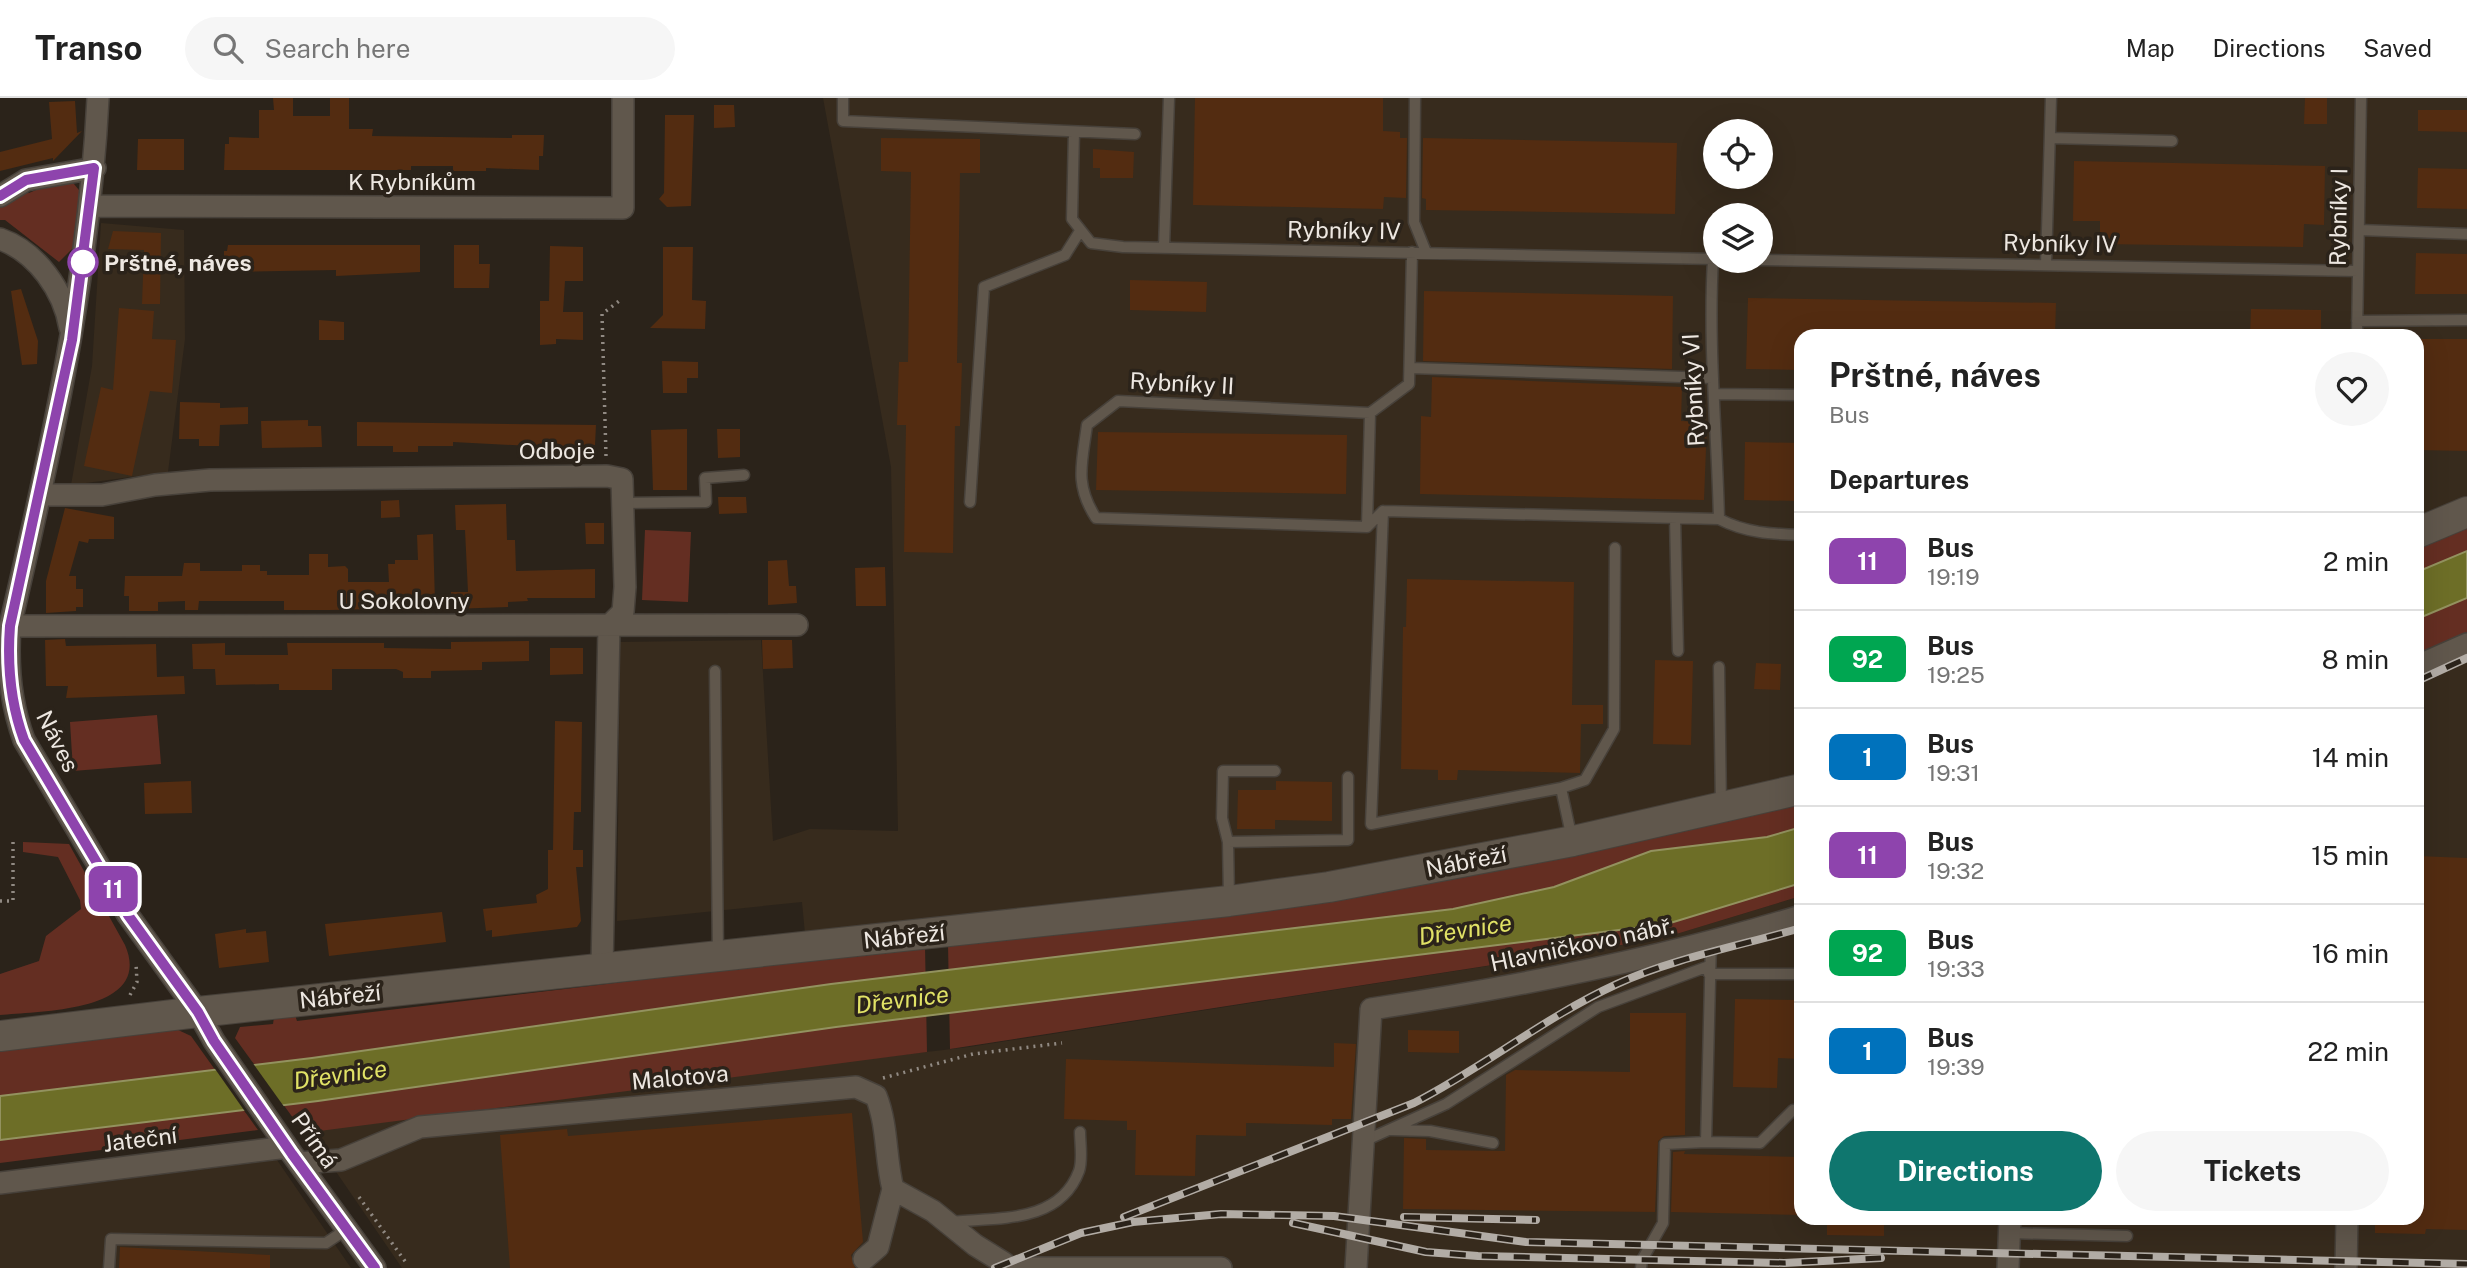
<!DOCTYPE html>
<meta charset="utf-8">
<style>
:root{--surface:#fff;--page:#f6f6f6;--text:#222;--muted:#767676;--line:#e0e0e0;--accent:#0f766e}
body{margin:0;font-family:"Public Sans",sans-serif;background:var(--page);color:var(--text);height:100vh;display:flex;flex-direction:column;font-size:26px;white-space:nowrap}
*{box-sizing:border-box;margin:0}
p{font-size:23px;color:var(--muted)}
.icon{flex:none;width:38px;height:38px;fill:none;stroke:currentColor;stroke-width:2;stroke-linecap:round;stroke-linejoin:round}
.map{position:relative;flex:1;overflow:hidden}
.sheet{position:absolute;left:1794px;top:231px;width:630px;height:896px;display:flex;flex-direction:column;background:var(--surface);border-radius:21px;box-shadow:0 7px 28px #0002}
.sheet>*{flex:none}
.badge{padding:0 14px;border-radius:10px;font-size:24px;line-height:46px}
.fabs{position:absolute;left:1703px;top:21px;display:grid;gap:14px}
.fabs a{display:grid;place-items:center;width:70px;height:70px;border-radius:50%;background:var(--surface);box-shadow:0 7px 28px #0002;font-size:35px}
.map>.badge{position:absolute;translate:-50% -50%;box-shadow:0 0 0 4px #fff}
h2{padding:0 35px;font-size:26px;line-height:63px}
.round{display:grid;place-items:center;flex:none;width:74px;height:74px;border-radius:37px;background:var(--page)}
.head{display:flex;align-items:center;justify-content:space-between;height:119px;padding:0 35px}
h1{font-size:33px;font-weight:700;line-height:52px}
.primary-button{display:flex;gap:14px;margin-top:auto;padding:14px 35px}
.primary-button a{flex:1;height:80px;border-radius:42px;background:var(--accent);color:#fff;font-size:28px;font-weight:700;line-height:80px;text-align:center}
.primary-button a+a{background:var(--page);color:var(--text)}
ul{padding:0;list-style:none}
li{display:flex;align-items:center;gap:21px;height:98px;padding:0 35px;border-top:2px solid var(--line)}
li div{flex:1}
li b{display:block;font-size:26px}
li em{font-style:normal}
li .badge{min-width:77px;font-weight:700;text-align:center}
header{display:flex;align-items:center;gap:42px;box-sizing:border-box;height:98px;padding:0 35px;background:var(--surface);border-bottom:2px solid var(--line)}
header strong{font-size:33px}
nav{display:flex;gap:38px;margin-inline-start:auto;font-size:24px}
.search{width:490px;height:63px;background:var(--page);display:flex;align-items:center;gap:18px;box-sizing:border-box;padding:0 24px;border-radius:38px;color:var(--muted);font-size:26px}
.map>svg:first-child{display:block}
.built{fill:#372b1d;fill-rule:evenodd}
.green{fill:#642e22}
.water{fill:#6d6e27;stroke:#93925f;stroke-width:2}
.pier{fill:#2b231a}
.building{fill:#532c11}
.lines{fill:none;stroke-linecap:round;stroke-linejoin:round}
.lane-casing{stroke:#47413a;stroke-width:13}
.street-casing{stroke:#47413a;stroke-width:24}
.secondary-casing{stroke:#47413a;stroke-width:32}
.path{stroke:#918a83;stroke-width:3.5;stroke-dasharray:2 5;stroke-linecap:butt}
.lane{stroke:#60574c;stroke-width:10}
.street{stroke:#60574c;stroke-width:21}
.secondary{stroke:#60574c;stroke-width:30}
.rail-casing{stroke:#b2aca5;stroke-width:8}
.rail{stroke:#2b231a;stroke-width:5;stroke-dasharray:16;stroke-linecap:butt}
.line-casing{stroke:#fff;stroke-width:16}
.line{stroke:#8e44ad;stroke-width:10}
.stop-dot{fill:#fff;stroke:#8e44ad;stroke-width:3.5}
.labels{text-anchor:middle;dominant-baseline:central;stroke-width:7;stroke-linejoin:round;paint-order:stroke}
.street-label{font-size:23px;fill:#ede7e1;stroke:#2b231a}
.stop-label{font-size:23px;font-weight:bold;fill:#ede7e1;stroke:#2b231a;text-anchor:start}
.water-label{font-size:24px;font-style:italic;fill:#e1e266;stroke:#2b231a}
</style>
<header>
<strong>Transo</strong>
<div class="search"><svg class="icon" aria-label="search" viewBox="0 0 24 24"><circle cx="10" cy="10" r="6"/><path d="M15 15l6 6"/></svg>Search here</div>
<nav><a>Map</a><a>Directions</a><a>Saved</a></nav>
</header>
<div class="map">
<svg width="2467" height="1170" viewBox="0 0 2467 1170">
<rect width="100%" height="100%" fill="#2b231a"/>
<path class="built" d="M 823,0 L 2467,0 L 2467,401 L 2417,419 L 2417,238 L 1801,238 L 1801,680 L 1361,773 L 1080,810 L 805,836 L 802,804 L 617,823 L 620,544 L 761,542 L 773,743 L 810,731 L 898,733 L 891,369 ZM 1715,33 L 1760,33 L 1760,79 L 1715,79 ZM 1715,117 L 1760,117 L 1760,163 L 1715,163 Z
M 101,125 L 184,132 L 185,241 L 168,374 L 71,387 L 92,268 Z
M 2467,532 L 2467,1170 L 402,1170 L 304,1027 L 969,949 L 1660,841 L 1801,798 L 1801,1120 L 2417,1120 L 2417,554 Z
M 277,1062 L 351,1170 L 0,1170 L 0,1097 Z"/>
<path class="green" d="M 59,82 L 74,86 L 83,97 L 75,148 L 59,164 L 5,122 L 0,122 L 0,97 L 29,95 Z
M 2467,427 L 2467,534 L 2417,557 L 2417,450 Z
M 645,432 L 691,434 L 688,504 L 642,502 Z
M 157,617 L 161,666 L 73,673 L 70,624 Z
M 1801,702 L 1801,798 L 1660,841 L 950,951 L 948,846 L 1416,787 L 1616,747 Z
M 23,744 L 69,746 L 125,847 C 154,914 41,913 0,917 L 0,876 L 39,863 L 46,838 L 81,811 L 80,802 L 58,759 L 23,754 Z
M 925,848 L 927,954 L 304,1035 L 235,940 L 240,929 L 273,926 L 274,919 L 295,917 L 297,923 Z
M 176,931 L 191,938 L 258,1032 L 0,1065 L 0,947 Z"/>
<path class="water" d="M 2467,453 L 2467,500 L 2417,521 L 2417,474 Z
M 1801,729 L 1801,785 L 1667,826 L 836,929 L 318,1003 L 0,1042 L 0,998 L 312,960 L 831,886 L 1453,811 L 1554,789 L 1651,753 L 1767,739 Z"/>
<path class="pier" d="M 252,964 L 285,1010 L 246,1015 L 213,968 Z"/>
<path class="building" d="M 273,0 L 293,0 L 293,18 L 330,18 L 330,0 L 349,0 L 349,31 L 373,31 L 372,38 L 512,40 L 512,37 L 544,37 L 543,58 L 539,58 L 539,72 L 486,70 L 486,73 L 453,73 L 453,68 L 411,68 L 411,72 L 224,72 L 225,46 L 229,46 L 229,39 L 259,40 L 259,12 L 274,12 Z
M 1195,0 L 1383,0 L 1383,33 L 1400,34 L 1400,40 L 1407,40 L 1406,100 L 1384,99 L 1383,111 L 1193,107 Z
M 2305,0 L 2327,0 L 2327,26 L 2304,26 Z
M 75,3 L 77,35 L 82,33 L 53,63 L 53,60 L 0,73 L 0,54 L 52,41 L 49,4 Z
M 714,7 L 734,7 L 735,29 L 714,30 Z
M 2418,12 L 2467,12 L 2467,34 L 2418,33 Z
M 665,17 L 694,17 L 691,108 L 667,109 L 659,101 L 664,95 Z
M 881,40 L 980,41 L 980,75 L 960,75 L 957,265 L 962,265 L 960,328 L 955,328 L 953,455 L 904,454 L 906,327 L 897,327 L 899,264 L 908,264 L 911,74 L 881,73 Z
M 1423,40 L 1677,45 L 1675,116 L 1426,112 L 1426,101 L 1422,100 Z
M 138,41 L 184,41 L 184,72 L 137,72 Z
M 1093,51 L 1134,54 L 1133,80 L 1100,80 L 1100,70 L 1093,70 Z
M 2074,63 L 2325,68 L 2324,127 L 2304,126 L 2303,149 L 2100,146 L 2100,123 L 2073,123 Z
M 2418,70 L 2467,71 L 2467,111 L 2417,110 Z
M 113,133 L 161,135 L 160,206 L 142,206 L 144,152 L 108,151 Z
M 228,147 L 420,147 L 420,174 L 336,178 L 336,172 L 228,174 L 228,170 L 224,170 L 224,153 L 227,153 Z
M 454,147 L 479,147 L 479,166 L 490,166 L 489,190 L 454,190 Z
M 550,148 L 583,149 L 583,183 L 565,183 L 563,214 L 583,214 L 583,242 L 556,241 L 556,246 L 540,247 L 540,203 L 549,203 Z
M 663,149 L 693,149 L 692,202 L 706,203 L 705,231 L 650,230 L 663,217 Z
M 2416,155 L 2467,156 L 2467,196 L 2415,196 Z
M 1130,182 L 1207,184 L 1206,214 L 1130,212 Z
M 21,191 L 38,243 L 37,266 L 22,267 L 11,193 Z
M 1424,193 L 1673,198 L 1672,271 L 1423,263 Z
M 1748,200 L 2056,205 L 2055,238 L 1801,238 L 1801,272 L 1746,271 Z
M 119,210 L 154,213 L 152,241 L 176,242 L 172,295 L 150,293 L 132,378 L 84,368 L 101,289 L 113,292 Z
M 2251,211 L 2321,212 L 2321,238 L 2250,238 Z
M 319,222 L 344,224 L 344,242 L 319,242 Z
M 2417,241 L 2467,241 L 2467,353 L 2417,352 Z
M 662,263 L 698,264 L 698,280 L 687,280 L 687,295 L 663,295 Z
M 1432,279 L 1682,289 L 1681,323 L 1707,324 L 1704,402 L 1420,396 L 1421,318 L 1431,319 Z
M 180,304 L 220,305 L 220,310 L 248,309 L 248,326 L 220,327 L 219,348 L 199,348 L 199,341 L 179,341 Z
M 308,322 L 308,328 L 321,328 L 322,349 L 262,350 L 261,323 Z
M 357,324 L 596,327 L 595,347 L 575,347 L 575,353 L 530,354 L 530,348 L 453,344 L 453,348 L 418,348 L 418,354 L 393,354 L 393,348 L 357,348 Z
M 687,331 L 687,392 L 653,392 L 651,332 Z
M 717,331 L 740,331 L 740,359 L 718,360 Z
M 1098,334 L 1347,337 L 1346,396 L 1096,392 Z
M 1745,344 L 1801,345 L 1801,403 L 1744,402 Z
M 718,399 L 746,399 L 747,415 L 719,416 Z
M 399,402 L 400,419 L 381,420 L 381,403 Z
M 506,406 L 507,442 L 515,442 L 516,473 L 595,471 L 595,500 L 527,500 L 528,503 L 508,504 L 508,509 L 451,511 L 451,494 L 468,494 L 465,432 L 456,432 L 455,407 Z
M 65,410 L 114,419 L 114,441 L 89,441 L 88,445 L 79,443 L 69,478 L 76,478 L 76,491 L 83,491 L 83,509 L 76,509 L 76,513 L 46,515 L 46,483 Z
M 585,425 L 604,425 L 604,446 L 586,446 Z
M 433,436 L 435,504 L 372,505 L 372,511 L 330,512 L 284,512 L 284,503 L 199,503 L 198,512 L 185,512 L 185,503 L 158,504 L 158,513 L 129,513 L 129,498 L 124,498 L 125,478 L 182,478 L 184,465 L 200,465 L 200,473 L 242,473 L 242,467 L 260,467 L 260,473 L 267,473 L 267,477 L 309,477 L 309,456 L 328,456 L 328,469 L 345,468 L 348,471 L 348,484 L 389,484 L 388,466 L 395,466 L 395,462 L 418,462 L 417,437 Z
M 787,462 L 789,488 L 796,488 L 797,505 L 768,507 L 768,463 Z
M 885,469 L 886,508 L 856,508 L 855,470 Z
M 1407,481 L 1574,484 L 1572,607 L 1603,607 L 1603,626 L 1581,626 L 1580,675 L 1458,672 L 1457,682 L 1438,682 L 1438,672 L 1401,671 L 1403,529 L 1406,529 Z
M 65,541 L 66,548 L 156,546 L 157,579 L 184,578 L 185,596 L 66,600 L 68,588 L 46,588 L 45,542 Z
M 762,542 L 792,542 L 793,570 L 763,571 Z
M 529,543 L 529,563 L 482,564 L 482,572 L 431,573 L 431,580 L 403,580 L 403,574 L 396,571 L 332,571 L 332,592 L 279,592 L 279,586 L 216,587 L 215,571 L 193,571 L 192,546 L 225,545 L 225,557 L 288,557 L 287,545 L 384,545 L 384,550 L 451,551 L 451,544 Z
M 550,550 L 583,550 L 583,576 L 550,577 Z
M 1655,562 L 1693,563 L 1691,647 L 1653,646 Z
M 1756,565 L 1781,566 L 1780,592 L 1754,591 Z
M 555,623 L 582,624 L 581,714 L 574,714 L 573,752 L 583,752 L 583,769 L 576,769 L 581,823 L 577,829 L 492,839 L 492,832 L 486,833 L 483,811 L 537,805 L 536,797 L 548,791 L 548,752 L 553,752 Z
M 191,683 L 192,715 L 145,716 L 144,685 Z
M 1276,683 L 1332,684 L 1332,723 L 1275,722 L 1275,731 L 1237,731 L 1238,692 L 1276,692 Z
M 2417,758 L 2467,760 L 2467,1132 L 2426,1131 L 2425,1136 L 2375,1135 L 2375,1120 L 2417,1120 Z
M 442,814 L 446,844 L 329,858 L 325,826 Z
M 246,831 L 246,835 L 266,833 L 269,864 L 219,870 L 215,836 Z
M 1735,901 L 1801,902 L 1801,961 L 1778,960 L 1777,990 L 1733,989 Z
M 1630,915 L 1686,915 L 1685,1037 L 1664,1038 L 1658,1043 L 1655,1114 L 1403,1111 L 1404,1040 L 1426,1041 L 1426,1052 L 1505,1053 L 1506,977 L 1515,972 L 1630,974 Z
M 1408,932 L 1459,933 L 1459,955 L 1408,954 Z
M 1334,945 L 1356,946 L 1351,1021 L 1332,1021 L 1332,1027 L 1246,1025 L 1246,1038 L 1196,1037 L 1195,1078 L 1135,1077 L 1136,1032 L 1127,1032 L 1127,1023 L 1064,1021 L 1066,961 L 1334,969 Z
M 852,1015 L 863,1144 L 851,1157 L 855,1170 L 510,1170 L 500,1037 L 567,1031 L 568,1038 Z
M 1685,1053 L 1684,1056 L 1801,1059 L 1801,1117 L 1671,1114 L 1673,1054 Z
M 1827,1120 L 1884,1120 L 1884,1138 L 1827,1137 Z
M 120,1149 L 270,1157 L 270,1170 L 119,1170 Z"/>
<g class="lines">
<g class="lane-casing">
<path id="lane" d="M 843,0 L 843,23 L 1135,36
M 1415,0 L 1414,124 L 1426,154
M 1074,34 L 1072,121 L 1091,145 L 1123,149 L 1715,161
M 2050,40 L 2172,43
M 2360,132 L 2467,136
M 1164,149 L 1169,0
M 1713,161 C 1708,248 1717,334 1719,421
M 1760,162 L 2358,173
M 2046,166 L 2051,0
M 2357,223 L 2467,222
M 2357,238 L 2361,0
M 1410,270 L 1712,280
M 1714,296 L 1801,297
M 1370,315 L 1409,286 L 1412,154
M 970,404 L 984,189 L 1065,157 L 1080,133
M 623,405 L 706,404 L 705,380 L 744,377
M 1383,413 L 1371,726 L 1561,690 L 1572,741
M 1675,420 L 1678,553
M 1367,429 L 1370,315 L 1118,303 L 1087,327 C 1082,365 1074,386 1096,420 L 1367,429 L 1383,413 L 1719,421 C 1746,435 1771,436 1801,437
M 1719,569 L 1721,709
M 715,573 L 718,857
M 1561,690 L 1585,682 L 1614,631 L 1615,450
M 1228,744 L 1222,720 L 1223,673 L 1275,673
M 1229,800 L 1228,744 L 1348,742 L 1348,679
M 1711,844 L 1706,1044 L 1760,1045 L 1793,1012 L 1801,1012
M 1709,876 L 1801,876
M 1392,1032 L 1430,1033 L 1493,1045
M 1362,1044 L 1446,1006 L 1598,909 L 1709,868
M 949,1124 C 995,1119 1059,1127 1079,1073 C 1083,1062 1080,1045 1080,1034
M 2009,1135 L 2127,1138
M 109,1170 L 111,1141 L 326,1145 L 347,1131
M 1641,1170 L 1642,1162 L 1663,1125 L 1665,1046 L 1706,1044"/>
</g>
<g class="street-casing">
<path id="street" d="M 98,0 C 89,180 51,353 10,528 C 7,568 10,604 24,642 L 128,817 L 198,914 L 214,943 L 292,1056 L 375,1170
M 0,98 L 26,82 L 95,70
M 91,108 L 623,110 L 623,0
M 0,141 C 37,154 64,193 70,230
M 41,397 L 102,397 L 155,387 L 210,382 L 607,378 L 622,381 L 625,489 L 623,514 L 609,528 L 602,870
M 10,528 L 797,527
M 2417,568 L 2467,546
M 299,1065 L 341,1062 L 420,1029 L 856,989 L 876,998 C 888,1028 885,1060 893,1091 L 933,1113 L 975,1147 L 1004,1165 L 1003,1170
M 0,1085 L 287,1049
M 864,1161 L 878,1149 L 893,1091
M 1021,1170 L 1221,1170
M 1356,1170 L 1371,911 C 1517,889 1660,861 1801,818
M 2008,1170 L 2010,1120
M 2346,1170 L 2347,1120"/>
</g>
<g class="secondary-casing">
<path id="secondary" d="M 2417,435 L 2467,414
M 0,938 L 198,914 L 1229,803 L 1329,789 L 1573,743 L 1801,691"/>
</g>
<path class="path" d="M 606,358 L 602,216 L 619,203
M 0,803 L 13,803 L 13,742
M 130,897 L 137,884 L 136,865
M 883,980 L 973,956 L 1062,945
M 359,1099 L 407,1166"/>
<use href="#lane" class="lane"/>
<use href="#street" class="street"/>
<use href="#secondary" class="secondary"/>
<g class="rail-casing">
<path id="rail" d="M 2417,583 L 2467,560
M 1124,1119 L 1414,1005 C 1484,969 1545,919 1617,886 C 1671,861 1743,847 1801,830
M 1404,1119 L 1536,1122
M 1293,1125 L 1426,1154 L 1478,1158 L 1784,1165 L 1881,1160
M 995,1170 L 1081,1135 L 1133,1124 L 1221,1116 L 1334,1118 L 1526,1144 L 2467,1166"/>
</g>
<use href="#rail" class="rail"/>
</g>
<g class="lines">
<g class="line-casing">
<path id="line" d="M 0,98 L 26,82 L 94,70 L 72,242 L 10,528 C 7,568 10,604 24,642 L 128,817 L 198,914 L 214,943 L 292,1056 L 375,1170"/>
</g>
<use href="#line" class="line"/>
</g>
<circle class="stop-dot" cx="83" cy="164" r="14"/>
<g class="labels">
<g class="street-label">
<text x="412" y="83">K Rybníkům</text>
<text transform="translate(2338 119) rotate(-89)">Rybníky I</text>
<text transform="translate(1344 132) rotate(1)">Rybníky IV</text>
<text transform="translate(2060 145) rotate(1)">Rybníky IV</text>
<text transform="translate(1182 285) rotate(3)">Rybníky II</text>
<text transform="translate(1693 292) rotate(-93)">Rybníky VI</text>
<text x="557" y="352">Odboje</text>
<text x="404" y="502">U Sokolovny</text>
<text transform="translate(58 643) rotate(63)">Náves</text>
<text transform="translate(1466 763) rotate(-11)">Nábřeží</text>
<text transform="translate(904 838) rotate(-6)">Nábřeží</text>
<text transform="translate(1582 846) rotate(-12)">Hlavničkovo nábř.</text>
<text transform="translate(340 898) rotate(-6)">Nábřeží</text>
<text transform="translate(680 979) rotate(-5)">Malotova</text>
<text transform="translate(140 1041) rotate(-7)">Jateční</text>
<text transform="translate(315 1042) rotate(55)">Přímá</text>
</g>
<g class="stop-label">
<text x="104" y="164">Prštné, náves</text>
</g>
<g class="water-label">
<text transform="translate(1465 831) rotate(-9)">Dřevnice</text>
<text transform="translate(902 901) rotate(-7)">Dřevnice</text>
<text transform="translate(340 976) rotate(-8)">Dřevnice</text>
</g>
</g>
</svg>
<div class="fabs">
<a><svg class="icon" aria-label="locate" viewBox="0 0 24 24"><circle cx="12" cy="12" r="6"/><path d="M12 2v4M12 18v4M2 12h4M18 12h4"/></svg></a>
<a><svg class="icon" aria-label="layers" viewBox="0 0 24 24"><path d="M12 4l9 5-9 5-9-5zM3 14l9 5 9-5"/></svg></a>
</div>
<b class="badge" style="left:113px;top:791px;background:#8e44ad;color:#fff">11</b>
<section class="sheet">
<div class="head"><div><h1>Prštné, náves</h1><p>Bus</p></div><a class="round"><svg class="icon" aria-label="heart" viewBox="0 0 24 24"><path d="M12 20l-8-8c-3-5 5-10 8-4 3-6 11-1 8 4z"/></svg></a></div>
<h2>Departures</h2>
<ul>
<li><span class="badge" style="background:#8e44ad;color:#fff">11</span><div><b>Bus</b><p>19:19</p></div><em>2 min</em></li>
<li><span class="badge" style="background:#00a651;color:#fff">92</span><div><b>Bus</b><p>19:25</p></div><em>8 min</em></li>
<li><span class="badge" style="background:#0072bc;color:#fff">1</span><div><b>Bus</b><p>19:31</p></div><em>14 min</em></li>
<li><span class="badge" style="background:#8e44ad;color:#fff">11</span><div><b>Bus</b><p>19:32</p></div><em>15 min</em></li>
<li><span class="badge" style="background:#00a651;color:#fff">92</span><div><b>Bus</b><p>19:33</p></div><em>16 min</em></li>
<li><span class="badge" style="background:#0072bc;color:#fff">1</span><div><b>Bus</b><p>19:39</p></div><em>22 min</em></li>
</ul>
<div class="primary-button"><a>Directions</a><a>Tickets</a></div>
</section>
</div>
